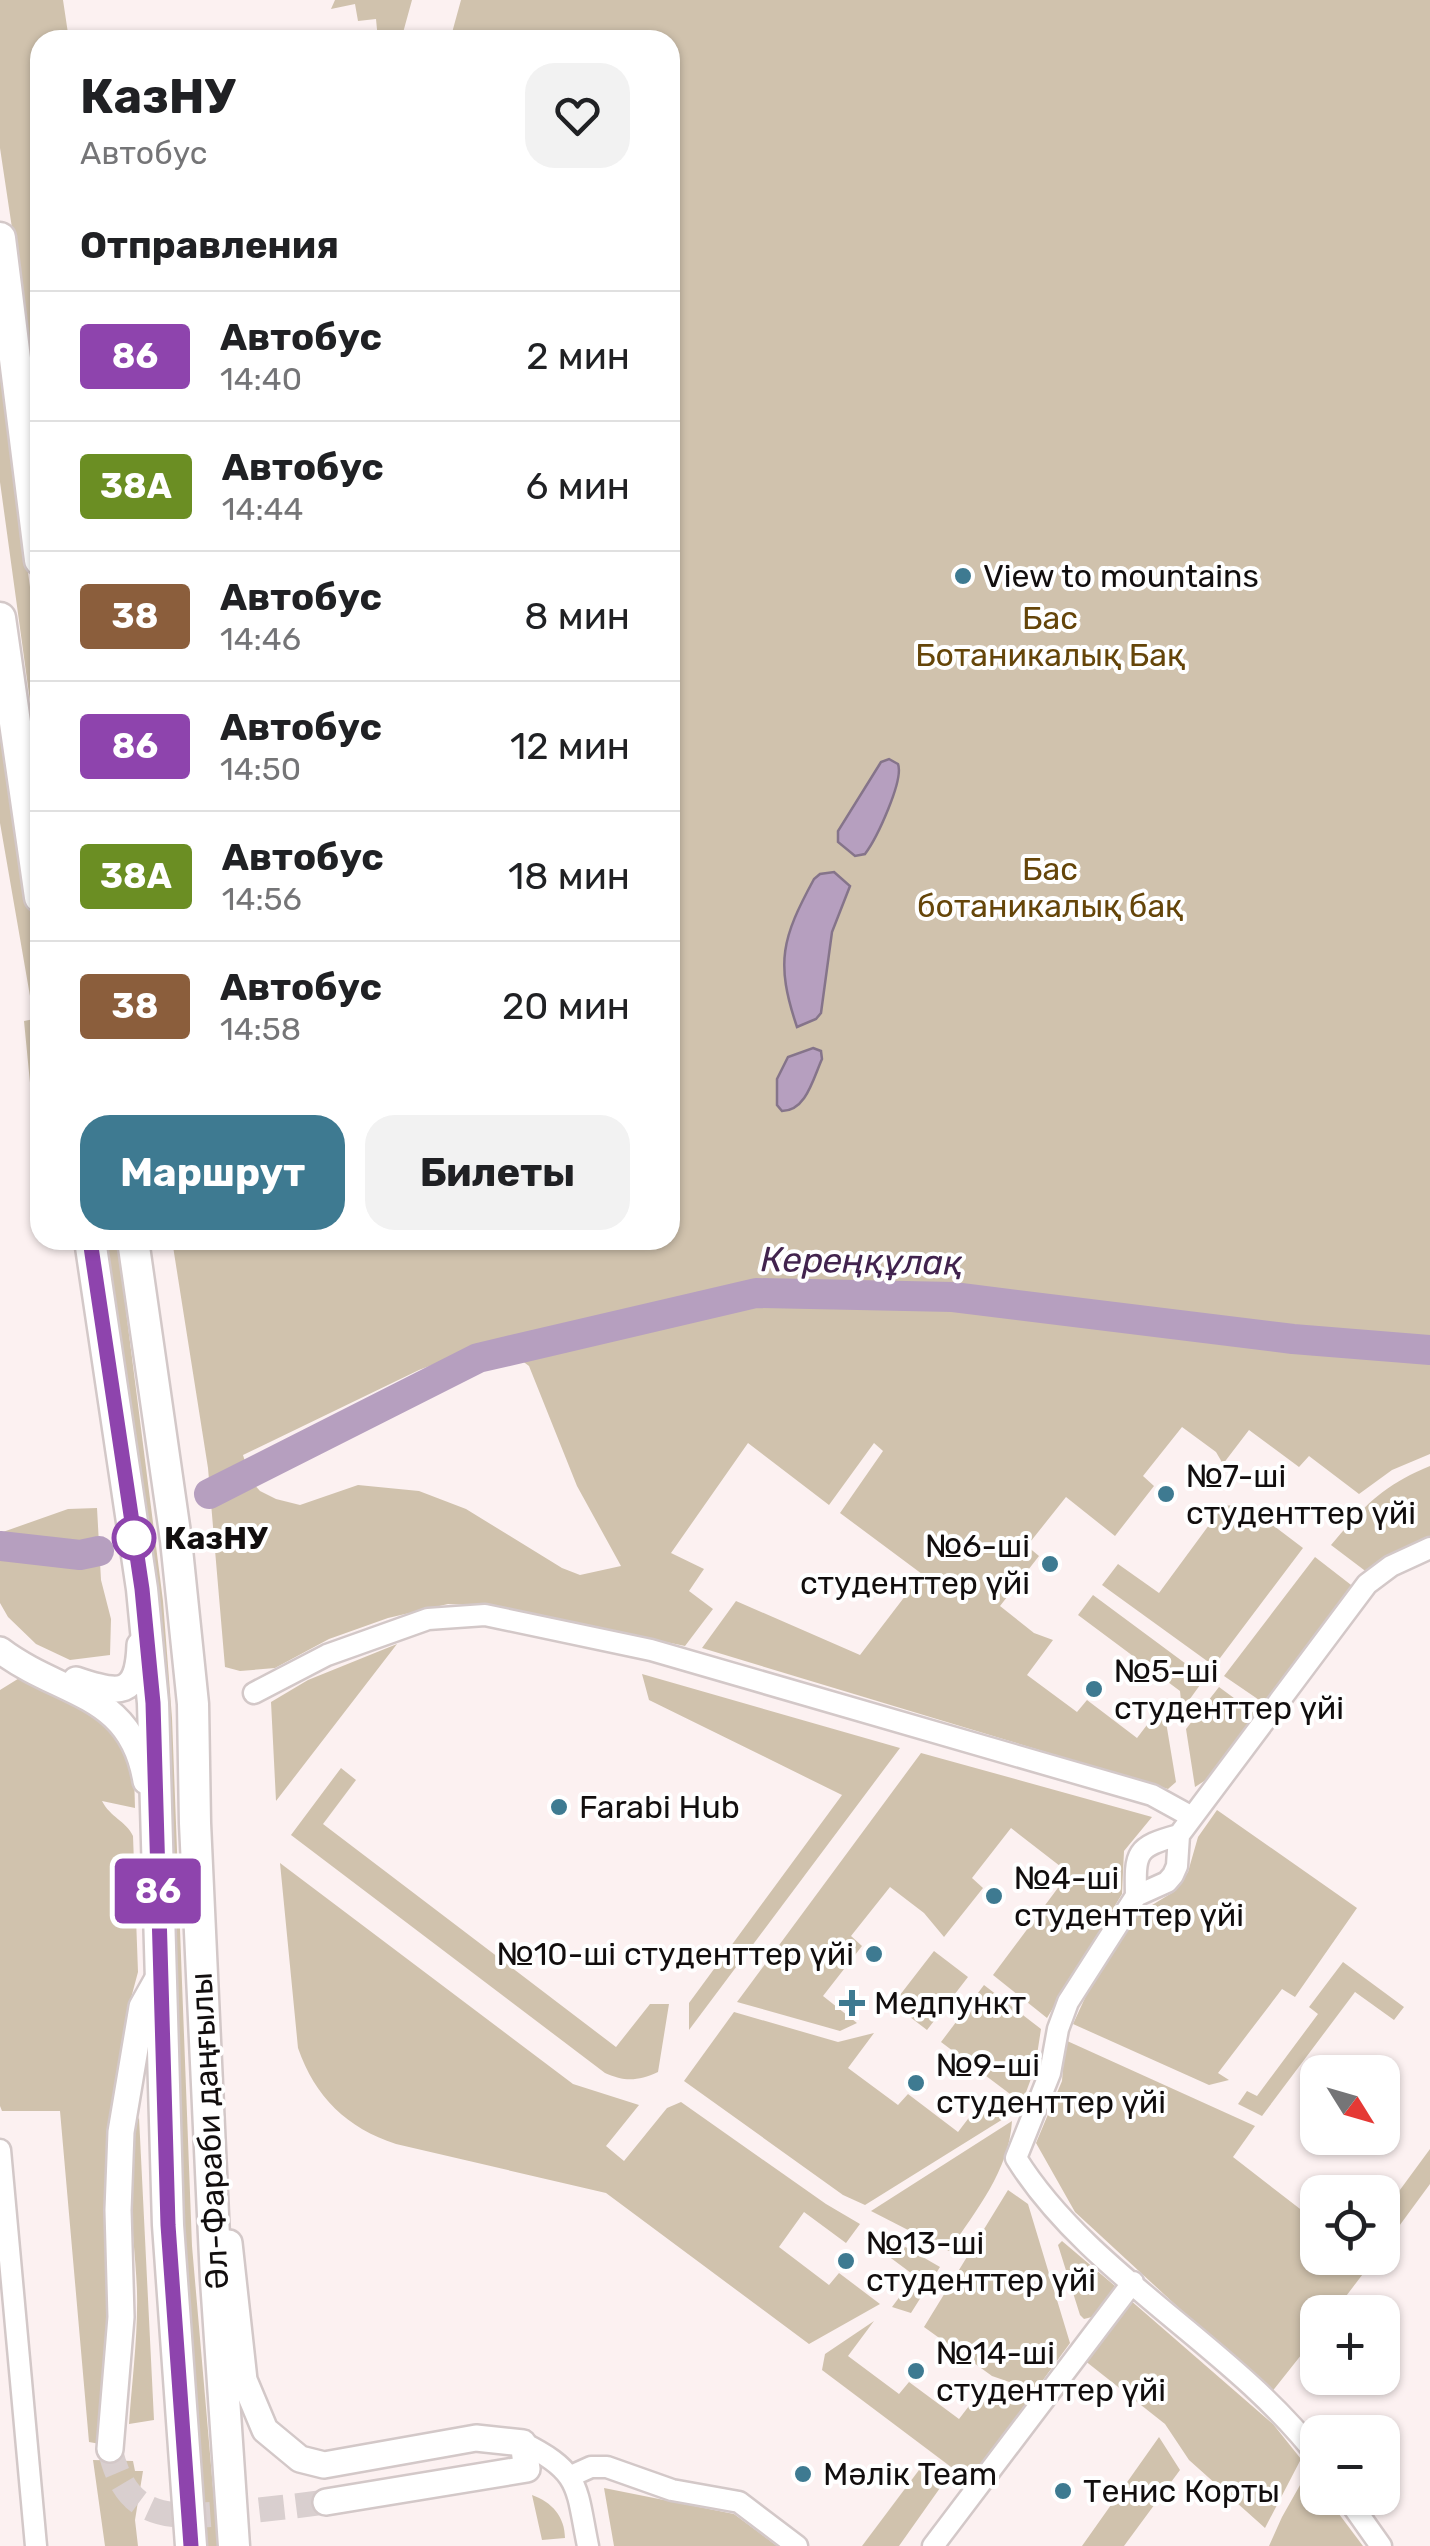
<!DOCTYPE html>
<html lang="ru">
<meta charset="utf-8">
<style>
:root{--surface:#fff;--page:#f2f2f2;--text:#202124;--muted:#757577;--line:#e0e0e0;--accent:#3e7a91}
body{margin:0;font-family:Rubik,sans-serif;background:var(--page);color:var(--text);height:100vh;display:flex;flex-direction:column;font-size:38px;white-space:nowrap}
*{box-sizing:border-box;margin:0}
p{font-size:32px;color:var(--muted)}
.icon{flex:none;width:55px;height:55px;fill:none;stroke:currentColor;stroke-width:2;stroke-linecap:round;stroke-linejoin:round}
.map{position:relative;flex:1;overflow:hidden}
.details{position:absolute;left:30px;top:30px;width:650px;height:1220px;display:flex;flex-direction:column;background:var(--surface);border-radius:30px;box-shadow:0 2px 8px #0004}
.details>*{flex:none}
.badge{padding:0 20px;border-radius:8px;font-size:35px;line-height:65px}
.needle{width:65px;rotate:127deg}
.controls{position:absolute;left:1300px;top:2055px;display:grid;gap:20px}
.controls a{display:grid;place-items:center;width:100px;height:100px;border-radius:20px;background:var(--surface);box-shadow:0 2px 8px #0004;font-size:50px}
.map>.badge{position:absolute;translate:-50% -50%;box-shadow:0 0 0 5px #fff}
h2{padding:0 50px;font-size:38px;line-height:90px}
.round{display:grid;place-items:center;flex:none;width:105px;height:105px;border-radius:30px;background:var(--page)}
.head{display:flex;align-items:center;justify-content:space-between;height:170px;padding:0 50px}
h1{font-size:48px;font-weight:700;line-height:75px}
.cta{display:flex;gap:20px;margin-top:auto;padding:20px 50px}
.cta a{flex:1;height:115px;border-radius:30px;background:var(--accent);color:#fff;font-size:40px;font-weight:700;line-height:115px;text-align:center}
.cta a+a{background:var(--page);color:var(--text)}
ul{padding:0;list-style:none}
li{display:flex;align-items:center;gap:30px;height:130px;padding:0 50px;border-top:2px solid var(--line)}
li div{flex:1}
li b{display:block;font-size:38px}
li em{font-style:normal}
li .badge{min-width:110px;font-weight:700;text-align:center}
.map>svg:first-child{display:block}
.green{fill:#d0c2ad;fill-rule:evenodd}
.water{fill:#b69fbf;stroke:#85748a;stroke-width:2.5}
.lines{fill:none;stroke-linecap:round;stroke-linejoin:round}
.river{stroke:#b69fbf;stroke-width:30}
.tertiary-tunnel{stroke:#d9cfcf;stroke-width:25;stroke-dasharray:25 12;stroke-linecap:butt}
.minor-casing{stroke:#d3c8c8;stroke-width:25}
.tertiary-casing{stroke:#d3c8c8;stroke-width:30}
.primary-casing{stroke:#d3c8c8;stroke-width:35}
.minor{stroke:#fff;stroke-width:20}
.tertiary{stroke:#fff;stroke-width:25}
.primary{stroke:#fff;stroke-width:30}
.line-casing{stroke:#fff;stroke-width:22}
.line{stroke:#8e44ad;stroke-width:15}
.poi-dot{fill:#3e7a91;stroke:#fff;stroke-width:4}
.stop-dot{fill:#fff;stroke:#8e44ad;stroke-width:5}
.labels{text-anchor:middle;dominant-baseline:central;stroke-width:8;stroke-linejoin:round;paint-order:stroke}
.poi-label{font-size:32px;fill:#120e0e;stroke:#fff;text-anchor:start}
.park-label{font-size:32px;fill:#654509;stroke:#fff}
.stop-label{font-size:32px;font-weight:bold;fill:#120e0e;stroke:#fff;text-anchor:start}
.street-label{font-size:32px;fill:#120e0e;stroke:#fff}
.water-label{font-size:35px;font-style:italic;fill:#42234e;stroke:#fff}
</style>
<div class="map">
<svg width="1430" height="2546" viewBox="0 0 1430 2546">
<rect width="100%" height="100%" fill="#fcf1f1"/>
<path class="green" d="M 0,0 L 63,0 L 69,40 L 40,40 L 40,415 L 0,148 Z
M 335,0 L 412,0 L 401,40 L 378,40 L 376,19 L 358,21 L 355,4 L 331,9 Z
M 461,0 L 1430,0 L 1430,1454 L 1392,1470 L 1359,1494 L 1309,1456 L 1299,1467 L 1249,1430 L 1223,1464 L 1216,1452 L 1182,1427 L 1143,1476 L 1154,1486 L 1115,1536 L 1066,1497 L 1027,1546 L 1039,1556 L 1000,1606 L 1034,1633 L 1053,1640 L 1027,1675 L 1077,1712 L 1087,1700 L 1137,1738 L 1163,1704 L 1176,1782 L 1168,1789 L 702,1648 L 736,1601 L 860,1655 L 922,1574 L 840,1513 L 883,1451 L 874,1443 L 829,1505 L 748,1443 L 671,1553 L 704,1569 L 689,1591 L 713,1609 L 685,1646 L 494,1606 L 448,1604 L 388,1618 L 329,1639 L 275,1668 L 240,1671 L 225,1667 L 208,1468 L 172,1240 L 670,1240 L 670,40 L 450,40 ZM 485,1345 L 501,1345 L 529,1366 L 577,1486 L 621,1566 L 580,1575 L 562,1568 L 466,1509 L 419,1491 L 358,1485 L 300,1505 L 276,1499 L 260,1491 L 251,1481 L 243,1455 L 419,1370 Z
M 0,362 L 40,662 L 40,774 L 0,482 Z
M 0,683 L 40,985 L 40,1186 L 24,1021 L 34,1019 L 0,823 Z
M 106,1240 L 117,1240 L 163,1601 L 172,1718 L 192,2246 L 218,2546 L 203,2546 L 177,2246 L 155,1603 Z
M 1430,1466 L 1430,1537 L 1394,1554 L 1368,1573 L 1331,1545 C 1363,1507 1383,1485 1430,1466 Z
M 1245,1504 L 1303,1548 L 1214,1666 L 1102,1585 L 1118,1564 L 1159,1593 L 1223,1506 Z
M 97,1508 L 101,1580 L 111,1619 L 110,1655 L 70,1660 L 36,1644 L 8,1617 L 0,1603 L 0,1533 L 68,1509 Z
M 1315,1557 L 1355,1588 L 1265,1704 L 1224,1676 Z
M 1093,1595 L 1205,1678 L 1182,1710 L 1180,1691 L 1078,1615 Z
M 397,1644 L 276,1801 L 271,1702 L 308,1680 Z
M 642,1674 L 900,1748 L 689,2030 L 689,2003 L 842,1795 L 649,1700 Z
M 21,1677 L 116,1727 L 134,1773 L 135,1808 L 102,1801 C 110,1817 126,1821 133,1836 L 138,1972 L 130,2002 L 100,2444 L 89,2442 L 60,2111 L 2,2111 L 0,2106 L 0,1690 Z
M 1219,1687 L 1257,1715 L 1212,1776 L 1195,1787 L 1186,1729 Z
M 921,1753 L 1152,1817 L 1124,1851 L 1122,1894 L 1047,2018 L 993,1975 L 1069,1873 L 1011,1828 L 972,1878 L 983,1888 L 944,1937 L 924,1913 L 890,1887 L 851,1936 L 862,1946 L 823,1996 L 857,2023 L 840,2031 L 737,2002 Z
M 341,1768 L 356,1780 L 323,1824 L 616,2047 L 650,2004 L 669,2004 L 658,2072 C 638,2081 625,2082 605,2073 L 291,1835 Z
M 1217,1810 L 1357,1908 L 1295,1997 L 1282,1989 L 1218,2073 L 1229,2080 L 1209,2085 L 1073,2024 L 1090,1987 L 1139,1913 L 1175,1891 L 1188,1872 L 1198,1837 Z
M 280,1863 L 573,2084 L 639,2105 L 606,2146 L 624,2161 L 667,2108 L 681,2102 L 826,2204 L 860,2224 L 846,2243 L 804,2212 L 779,2247 L 829,2285 L 839,2273 L 880,2304 L 809,2344 L 606,2193 L 396,2144 C 347,2128 315,2097 298,2048 Z
M 934,1951 L 968,1977 L 927,2030 L 893,2004 Z
M 1343,1962 L 1404,2007 L 1394,2020 L 1355,1992 L 1262,2116 L 1238,2104 L 1247,2091 L 1257,2096 L 1318,2014 L 1309,2007 Z
M 984,1985 L 1041,2029 L 1035,2068 L 1022,2103 L 941,2042 Z
M 734,2012 L 838,2042 L 874,2033 L 848,2068 L 898,2105 L 908,2094 L 958,2132 L 984,2098 L 1008,2116 L 865,2205 L 843,2195 L 684,2081 Z
M 1065,2040 L 1255,2126 L 1233,2157 L 1317,2222 L 1318,2258 L 1375,2258 L 1334,2312 L 1318,2312 L 1317,2335 L 1271,2393 L 1075,2212 L 1036,2143 L 1062,2081 Z
M 139,2117 L 154,2420 L 129,2424 C 132,2381 138,2336 137,2293 C 136,2244 121,2161 139,2117 Z
M 1012,2121 C 1009,2171 976,2210 949,2251 L 871,2211 Z
M 1430,2149 L 1430,2184 L 1383,2248 L 1383,2213 Z
M 1008,2190 L 1028,2204 L 1070,2343 L 1035,2391 L 992,2376 L 924,2327 Z
M 883,2234 L 940,2267 L 911,2313 L 892,2307 L 915,2276 L 864,2238 Z
M 1062,2241 L 1115,2286 L 1092,2317 L 1084,2319 L 1080,2315 L 1058,2245 Z
M 1129,2299 L 1273,2424 L 1301,2459 L 1265,2528 L 1189,2460 L 1165,2424 L 1084,2360 Z
M 874,2321 L 848,2356 L 899,2394 L 909,2382 L 959,2419 L 985,2385 L 1029,2399 L 976,2472 L 964,2474 L 955,2470 L 822,2370 L 825,2354 Z
M 1159,2437 L 1180,2470 L 1124,2546 L 1082,2546 Z
M 93,2460 L 133,2461 L 135,2471 L 143,2471 L 135,2520 L 138,2546 L 105,2546 Z
M 919,2470 L 940,2488 L 899,2546 L 862,2546 Z
M 1308,2471 L 1317,2484 L 1318,2498 L 1327,2498 L 1363,2546 L 1269,2546 L 1282,2517 Z
M 604,2488 L 734,2514 L 777,2546 L 614,2546 Z
M 532,2495 C 552,2502 565,2517 565,2538 L 542,2540 Z"/>
<path class="water" d="M 889,759 L 898,764 C 904,780 877,838 865,854 L 855,856 L 838,842 L 838,831 L 881,762 Z
M 834,872 L 850,886 L 832,932 L 821,1013 L 816,1019 L 797,1027 C 775,962 782,938 814,879 L 820,874 Z
M 813,1048 L 821,1051 L 822,1059 C 813,1079 806,1111 782,1111 L 777,1105 L 777,1079 L 788,1057 Z"/>
<g class="lines">
<path class="river" d="M 209,1494 L 478,1358 L 756,1293 L 953,1297 L 1293,1339 L 1430,1350
M 0,1546 L 80,1555 L 99,1551"/>
<path class="tertiary-tunnel" d="M 110,2449 C 127,2525 175,2518 239,2512 C 268,2509 297,2506 326,2502"/>
<g class="minor-casing">
<path id="minor" d="M 254,1693 L 327,1655 L 428,1619 L 485,1615 L 651,1650 L 1152,1795 L 1192,1817
M 1136,1896 C 1135,1852 1135,1847 1179,1835
M 0,2150 L 36,2546
M 523,2443 C 582,2472 576,2488 588,2546
M 1318,2457 C 1234,2347 1088,2274 1016,2158 L 1050,2073 L 1058,2029 L 1068,2002 L 1136,1896 L 1167,1882 L 1173,1875 L 1177,1866 L 1179,1835 L 1367,1584 L 1391,1566 L 1430,1548
M 571,2476 L 591,2467 L 607,2467 L 672,2490 L 739,2502 L 797,2546
M 1347,2498 L 1381,2546
M 933,2546 L 1133,2282"/>
</g>
<g class="tertiary-casing">
<path id="tertiary" d="M 0,1650 C 62,1697 131,1691 146,1781
M 76,1680 C 120,1695 138,1697 140,1645
M 229,2243 L 244,2380 L 265,2430 L 300,2459 L 324,2465 L 476,2438 L 523,2443 L 527,2469 L 326,2502
M 110,2449 L 121,2317 L 118,2210 L 121,2132 L 142,2007 L 160,1975"/>
</g>
<g class="primary-casing">
<path id="primary" d="M 0,238 L 40,560
M 0,618 L 40,897
M 90,1240 L 142,1589 L 153,1703 L 168,2225 L 191,2546
M 133,1240 L 176,1540 L 193,1704 L 195,1823 L 216,2280 L 234,2546"/>
</g>
<use href="#minor" class="minor"/>
<use href="#tertiary" class="tertiary"/>
<use href="#primary" class="primary"/>
</g>
<g class="lines">
<g class="line-casing">
<path id="line" d="M 90,1240 L 142,1589 L 153,1703 L 168,2225 L 191,2546"/>
</g>
<use href="#line" class="line"/>
</g>
<g class="poi-dot">
<circle cx="963" cy="576" r="10"/>
<circle cx="1166" cy="1494" r="10"/>
<circle cx="1050" cy="1564" r="10"/>
<circle cx="1094" cy="1689" r="10"/>
<circle cx="559" cy="1807" r="10"/>
<circle cx="994" cy="1896" r="10"/>
<circle cx="874" cy="1954" r="10"/>
<path d="M847 1988h10v10h10v10h-10v10h-10v-10h-10v-10h10z"/>
<circle cx="916" cy="2083" r="10"/>
<circle cx="846" cy="2261" r="10"/>
<circle cx="916" cy="2371" r="10"/>
<circle cx="803" cy="2474" r="10"/>
<circle cx="1063" cy="2491" r="10"/>
</g>
<circle class="stop-dot" cx="134" cy="1538" r="20"/>
<g class="labels">
<g class="poi-label">
<text x="983" y="576">View to mountains</text>
<text x="1186" y="1476">№7-ші<tspan x="1186" dy="37">студенттер үйі</tspan></text>
<text x="1030" y="1546" text-anchor="end">№6-ші<tspan x="1030" dy="37">студенттер үйі</tspan></text>
<text x="1114" y="1671">№5-ші<tspan x="1114" dy="37">студенттер үйі</tspan></text>
<text x="579" y="1807">Farabi Hub</text>
<text x="1014" y="1878">№4-ші<tspan x="1014" dy="37">студенттер үйі</tspan></text>
<text x="854" y="1954" text-anchor="end">№10-ші студенттер үйі</text>
<text x="874" y="2003">Медпункт</text>
<text x="936" y="2065">№9-ші<tspan x="936" dy="37">студенттер үйі</tspan></text>
<text x="866" y="2243">№13-ші<tspan x="866" dy="37">студенттер үйі</tspan></text>
<text x="936" y="2353">№14-ші<tspan x="936" dy="37">студенттер үйі</tspan></text>
<text x="823" y="2474">Мәлік Team</text>
<text x="1083" y="2491">Тенис Корты</text>
</g>
<g class="park-label">
<text x="1050" y="618">Бас<tspan x="1050" dy="37">Ботаникалық Бақ</tspan></text>
<text x="1050" y="869">Бас<tspan x="1050" dy="37">ботаникалық бақ</tspan></text>
</g>
<g class="stop-label">
<text x="164" y="1538">КазНУ</text>
</g>
<g class="street-label">
<text transform="translate(209 2131) rotate(-93)">Әл-Фараби даңғылы</text>
</g>
<g class="water-label">
<text transform="translate(862 1261) rotate(1)">Кереңқұлақ</text>
</g>
</g>
</svg>
<div class="controls">
<a><svg class="needle" viewBox="-14 -14 28 28"><path d="M0-13l5 13h-10z" fill="#e53935"/><path d="M0 13l5-13h-10z" fill="#757577"/></svg></a>
<a><svg class="icon" aria-label="locate" viewBox="0 0 24 24"><circle cx="12" cy="12" r="6"/><path d="M12 2v4M12 18v4M2 12h4M18 12h4"/></svg></a>
<a>+</a>
<a>−</a>
</div>
<b class="badge" style="left:158px;top:1891px;background:#8e44ad;color:#fff">86</b>
<section class="details">
<div class="head"><div><h1>КазНУ</h1><p>Автобус</p></div><a class="round"><svg class="icon" aria-label="heart" viewBox="0 0 24 24"><path d="M12 20l-8-8c-3-5 5-10 8-4 3-6 11-1 8 4z"/></svg></a></div>
<h2>Отправления</h2>
<ul>
<li><span class="badge" style="background:#8e44ad;color:#fff">86</span><div><b>Автобус</b><p>14:40</p></div><em>2 мин</em></li>
<li><span class="badge" style="background:#6b8e23;color:#fff">38А</span><div><b>Автобус</b><p>14:44</p></div><em>6 мин</em></li>
<li><span class="badge" style="background:#8b5e3c;color:#fff">38</span><div><b>Автобус</b><p>14:46</p></div><em>8 мин</em></li>
<li><span class="badge" style="background:#8e44ad;color:#fff">86</span><div><b>Автобус</b><p>14:50</p></div><em>12 мин</em></li>
<li><span class="badge" style="background:#6b8e23;color:#fff">38А</span><div><b>Автобус</b><p>14:56</p></div><em>18 мин</em></li>
<li><span class="badge" style="background:#8b5e3c;color:#fff">38</span><div><b>Автобус</b><p>14:58</p></div><em>20 мин</em></li>
</ul>
<div class="cta"><a>Маршрут</a><a>Билеты</a></div>
</section>
</div>
